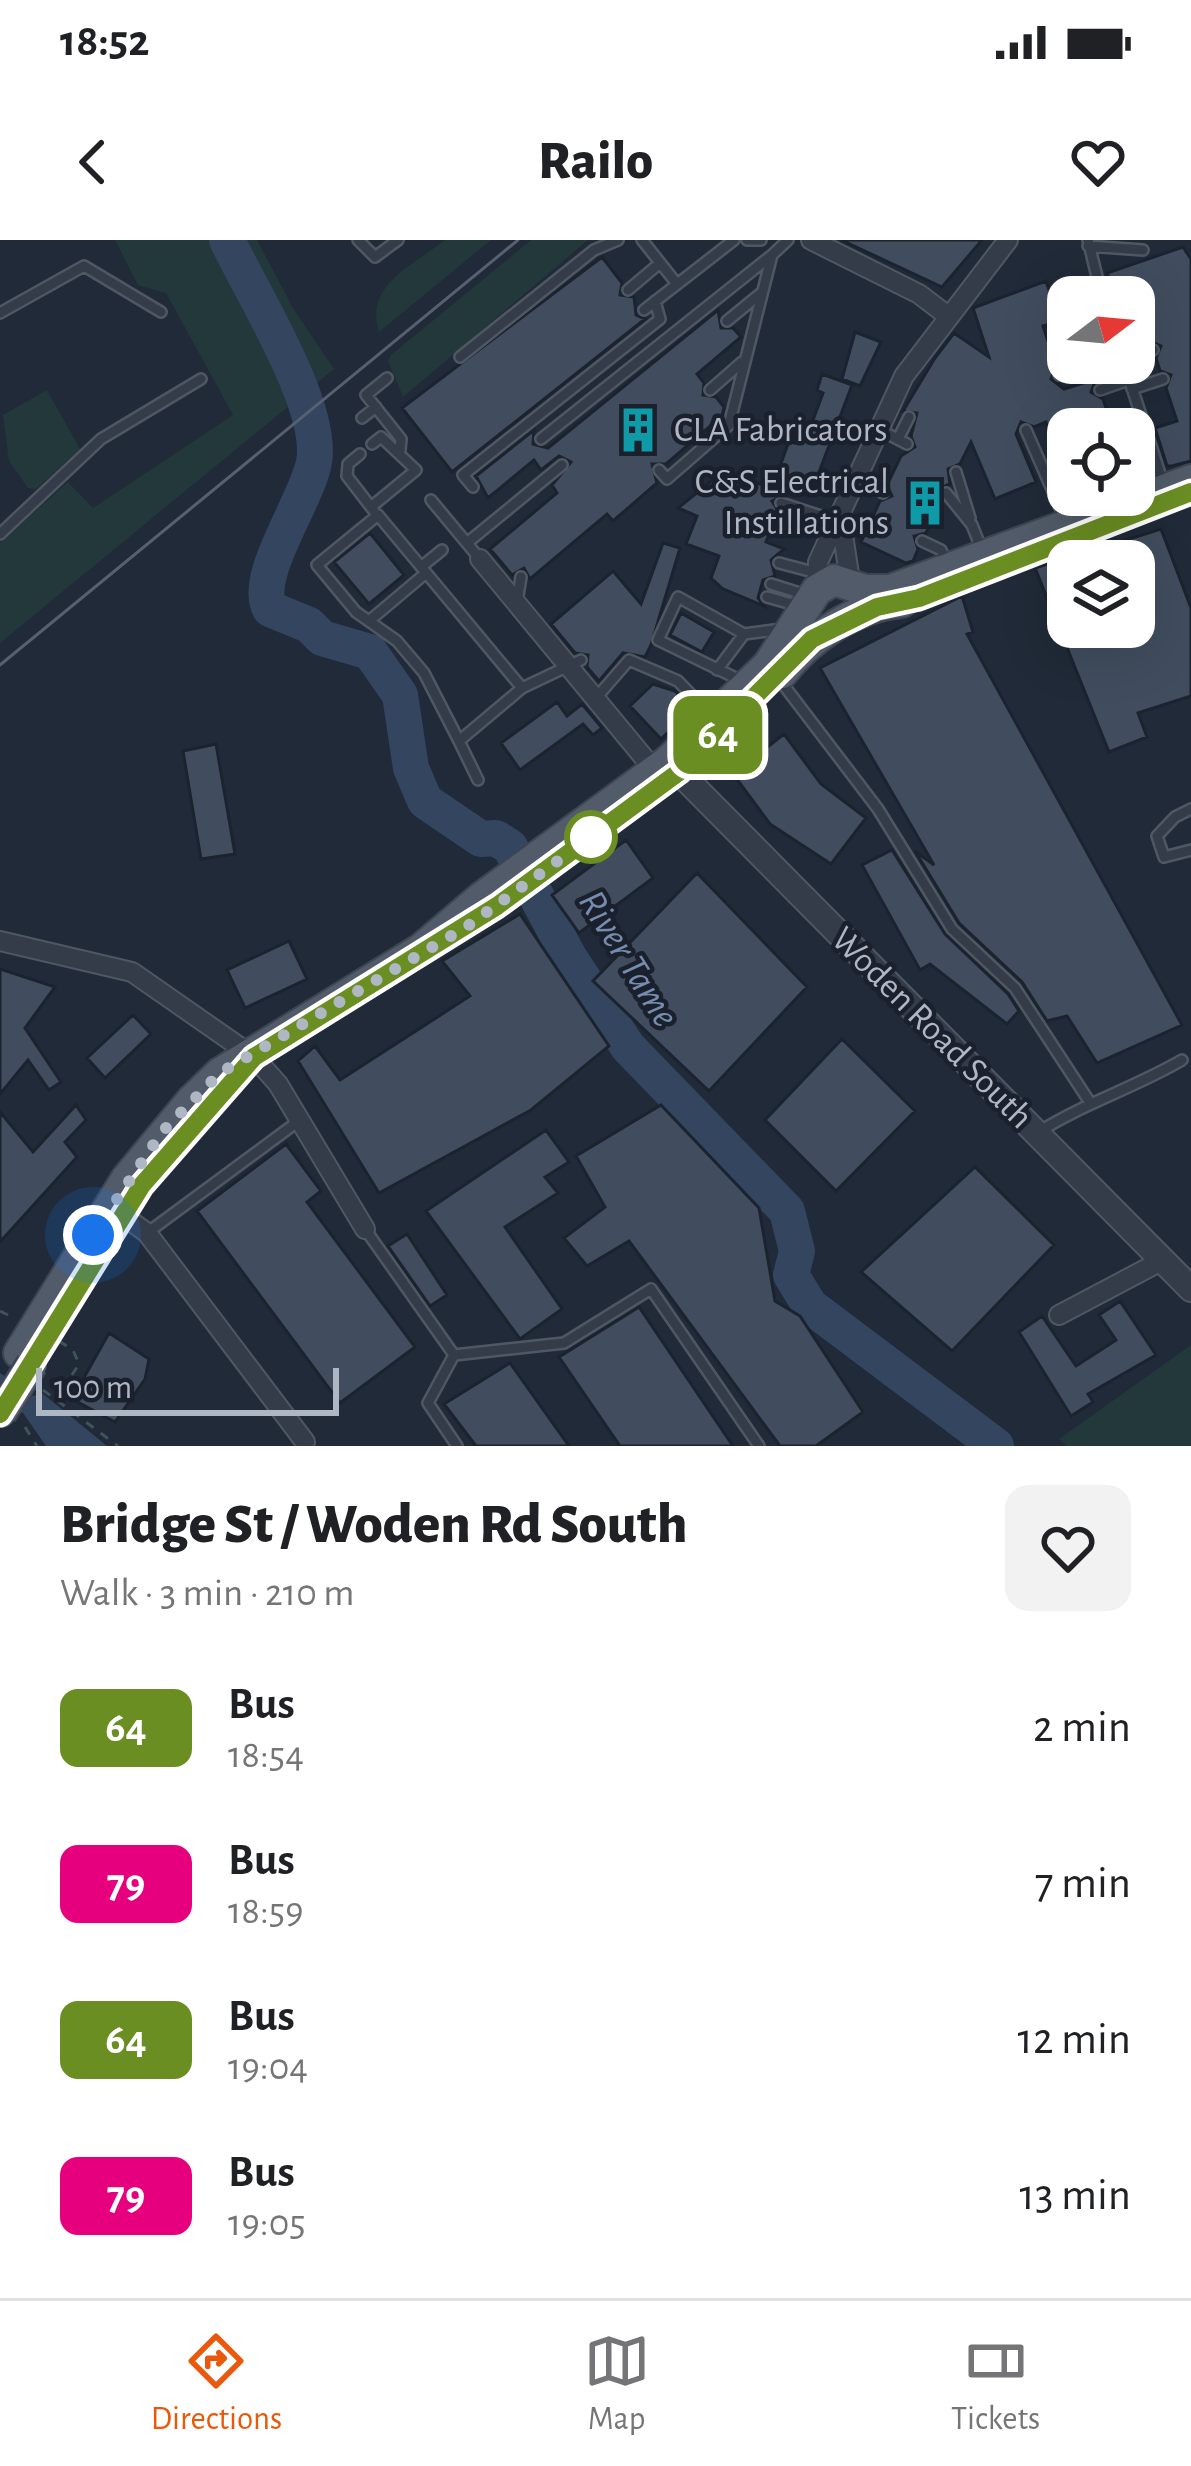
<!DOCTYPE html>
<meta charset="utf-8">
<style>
:root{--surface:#fff;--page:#f2f2f2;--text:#202124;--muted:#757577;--line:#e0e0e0;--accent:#ea580c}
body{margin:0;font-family:"Alegreya Sans",sans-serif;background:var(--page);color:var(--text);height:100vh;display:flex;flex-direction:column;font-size:45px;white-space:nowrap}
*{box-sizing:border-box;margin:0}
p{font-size:39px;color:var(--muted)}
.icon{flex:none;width:66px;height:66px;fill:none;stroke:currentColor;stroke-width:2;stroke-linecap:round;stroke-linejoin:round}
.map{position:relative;height:1206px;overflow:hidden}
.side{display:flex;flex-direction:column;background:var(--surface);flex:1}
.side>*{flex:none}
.badge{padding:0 24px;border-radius:18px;font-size:42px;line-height:78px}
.needle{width:78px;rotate:74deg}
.fabs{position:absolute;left:1047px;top:36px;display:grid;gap:24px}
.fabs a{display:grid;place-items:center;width:108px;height:108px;border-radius:24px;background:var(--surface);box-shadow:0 12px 48px #0002;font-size:60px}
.scale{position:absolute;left:36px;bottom:30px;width:303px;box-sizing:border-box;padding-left:12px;border:6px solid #afb7c5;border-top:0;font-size:33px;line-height:42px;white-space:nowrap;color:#afb7c5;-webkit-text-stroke:9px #1a212d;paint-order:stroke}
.you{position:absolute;width:60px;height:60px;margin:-30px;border:9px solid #fff;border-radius:50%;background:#1a73e8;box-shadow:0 0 0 18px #1a73e833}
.map>.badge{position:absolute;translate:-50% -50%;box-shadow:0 0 0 6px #fff}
.round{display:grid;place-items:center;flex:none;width:126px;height:126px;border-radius:24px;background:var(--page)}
.summary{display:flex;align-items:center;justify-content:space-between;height:204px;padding:0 60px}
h1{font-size:57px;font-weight:800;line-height:90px}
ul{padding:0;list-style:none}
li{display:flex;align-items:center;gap:36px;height:156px;padding:0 60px}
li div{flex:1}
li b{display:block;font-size:45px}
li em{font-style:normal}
li .badge{min-width:132px;font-weight:700;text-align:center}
.status{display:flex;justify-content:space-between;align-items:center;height:84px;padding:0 60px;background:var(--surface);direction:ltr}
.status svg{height:33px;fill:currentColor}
header{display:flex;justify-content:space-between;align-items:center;height:156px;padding:0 60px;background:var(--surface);font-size:54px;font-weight:800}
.tabs{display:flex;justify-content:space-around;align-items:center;height:168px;border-top:3px solid var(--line);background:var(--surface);font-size:33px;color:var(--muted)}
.tabs a{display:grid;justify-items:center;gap:6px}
.tabs .selected{color:var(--accent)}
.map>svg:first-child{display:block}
.green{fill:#23383b}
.water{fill:#344560}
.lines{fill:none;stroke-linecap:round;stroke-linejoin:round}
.river{stroke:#344560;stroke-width:36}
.building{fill:#414d5e;stroke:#1b232f;stroke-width:3}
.service-casing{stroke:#4f5763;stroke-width:14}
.minor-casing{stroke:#4f5763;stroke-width:22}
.tertiary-casing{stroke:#4f5763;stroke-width:28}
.primary-casing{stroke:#3d4552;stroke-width:34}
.path{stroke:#405357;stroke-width:3;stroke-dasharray:9 9;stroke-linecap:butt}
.service{stroke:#343c49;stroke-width:9}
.minor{stroke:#343c49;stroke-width:18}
.tertiary{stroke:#343c49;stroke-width:24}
.primary{stroke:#525b69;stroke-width:30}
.tram{stroke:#566070;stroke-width:3}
.primary-bridge-casing{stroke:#3d4552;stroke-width:34;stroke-linecap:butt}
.primary-bridge{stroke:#525b69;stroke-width:30}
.line-casing{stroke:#fff;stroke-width:27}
.line{stroke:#6b8e23;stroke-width:18}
.walk{stroke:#afb7c5;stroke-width:12;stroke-dasharray:0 21.6}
.stop-dot{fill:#fff;stroke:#6b8e23;stroke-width:6}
.labels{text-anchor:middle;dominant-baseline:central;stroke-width:9;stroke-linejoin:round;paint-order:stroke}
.poi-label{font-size:36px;fill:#afb7c5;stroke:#1a212d;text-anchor:start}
.street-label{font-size:36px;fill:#afb7c5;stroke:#1a212d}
.water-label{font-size:39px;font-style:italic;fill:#768cae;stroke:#1a212d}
</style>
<div class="status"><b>18:52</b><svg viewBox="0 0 49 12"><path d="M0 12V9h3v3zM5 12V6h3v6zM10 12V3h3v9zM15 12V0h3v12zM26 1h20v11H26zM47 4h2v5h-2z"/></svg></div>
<header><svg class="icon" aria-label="back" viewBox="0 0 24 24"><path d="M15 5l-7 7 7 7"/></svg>Railo<svg class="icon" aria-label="heart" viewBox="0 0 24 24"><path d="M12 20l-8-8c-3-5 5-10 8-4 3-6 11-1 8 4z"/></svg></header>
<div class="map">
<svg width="1191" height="1206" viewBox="0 0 1191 1206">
<rect width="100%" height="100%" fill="#202a38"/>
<path class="green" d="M 115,0 L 257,0 L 293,68 L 334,129 L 0,403 L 0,303 L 68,242 L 93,268 L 233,175 L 166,53 L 138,45 Z
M 445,0 L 491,0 L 379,92 C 364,45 412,26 445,0 Z
M 531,0 L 588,0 L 403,157 L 388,121 L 391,115 Z
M 47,150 L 80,209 L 36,249 L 28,248 L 9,221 L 3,175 Z
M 1191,1105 L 1191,1206 L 1067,1206 L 1059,1199 Z"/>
<path class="water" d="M 0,1133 L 33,1156 L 42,1153 L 107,1206 L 46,1206 L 23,1173 L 0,1156 Z"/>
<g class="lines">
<path class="river" d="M 227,0 C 252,53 324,166 314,222 C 307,261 252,336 270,369 L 309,385 L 322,398 L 370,412 L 400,455 L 411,528 L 425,561 L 481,599 L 496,598 L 510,607 L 569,717 L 628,807 L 787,971 L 797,1011 L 791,1035 L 810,1066 L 996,1206"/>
</g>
<path class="building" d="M 841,0 L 982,0 L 942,47 Z
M 1183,7 L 1191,19 L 1191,221 L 1172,226 L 1167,226 L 1155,188 L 1177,181 L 1166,148 L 1171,135 L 1160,131 L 1156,118 L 1161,106 L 1150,101 L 1139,68 L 1134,69 L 1134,57 L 1116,57 L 1107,33 Z
M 602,17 L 622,43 L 620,55 L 634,57 L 636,75 L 645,79 L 452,232 L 402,168 Z
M 1046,41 L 1059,81 L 1043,86 L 1056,126 L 1051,139 L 1064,149 L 1096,139 L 1091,152 L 1103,159 L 1113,189 L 1068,189 L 1065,239 L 1046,182 L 1034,187 L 1021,182 L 1016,194 L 1036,242 L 995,259 L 971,202 L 960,224 L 948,229 L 950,244 L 938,249 L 941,261 L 926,293 L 914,296 L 918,309 L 913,321 L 906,323 L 861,302 L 880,261 L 892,256 L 887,245 L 901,216 L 915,207 L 911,196 L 917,173 L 903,171 L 935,118 L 954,93 L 989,117 L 973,68 Z
M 718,70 L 721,88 L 733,88 L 741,97 L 697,134 L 704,143 L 703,155 L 716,157 L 724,167 L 722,176 L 666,224 L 652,224 L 657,243 L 613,281 L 607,274 L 530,339 L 524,328 L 512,335 L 490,309 L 557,253 L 552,245 L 571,222 L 559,216 L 541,230 L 534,220 L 488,258 L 476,236 L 534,190 L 533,204 L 548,208 Z
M 855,92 L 881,102 L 860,146 L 842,139 Z
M 822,134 L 852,145 L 810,256 L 774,243 L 789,201 L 794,203 L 801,185 L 810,188 L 823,153 L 817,150 Z
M 725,230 L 785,254 L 772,261 L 778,271 L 766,302 L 784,309 L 771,320 L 775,336 L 763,340 L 758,358 L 764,366 L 723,349 L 711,338 L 719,316 L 686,304 L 697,276 L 678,268 Z
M 1161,289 L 1191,368 L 1191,456 L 1138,473 L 1147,497 L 1109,512 L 1035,328 L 1068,317 L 1068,387 L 1134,387 L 1134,321 L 1123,321 L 1116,303 Z
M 370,293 L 404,335 L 369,364 L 334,322 Z
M 663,303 L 680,308 L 651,405 L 645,417 L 623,413 L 599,441 L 587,427 L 588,415 L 575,413 L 551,384 L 613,331 L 641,364 Z
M 962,356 L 973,392 L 967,394 L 1182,785 L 1097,823 L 1067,776 L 1047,781 L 1022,742 L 959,683 L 915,611 L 934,625 L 820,428 Z
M 681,373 L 714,392 L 702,412 L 670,395 Z
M 653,444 L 675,451 L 693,469 L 661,499 L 630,466 Z
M 557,462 L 567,476 L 582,464 L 602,488 L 593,495 L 583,484 L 520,530 L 501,503 Z
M 784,494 L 821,544 L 866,578 L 831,624 L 770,584 L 733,534 Z
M 216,504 L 235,614 L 201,619 L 183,511 Z
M 626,600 L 653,638 L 579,693 L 552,655 Z
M 892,610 L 945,694 L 1008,754 L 1019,771 L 1007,784 L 930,724 L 920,730 L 862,625 Z
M 697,633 L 807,747 L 709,851 L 593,741 Z
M 520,674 L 609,806 L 531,870 L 379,953 L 298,821 L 315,806 L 340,840 L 470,756 L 442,721 Z
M 289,701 L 307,739 L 245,768 L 227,730 Z
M 0,729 L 55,747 L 25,788 L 61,842 L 49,850 L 28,820 L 0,854 Z
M 133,775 L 151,794 L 105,838 L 87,818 Z
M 842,799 L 915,871 L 836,951 L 765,880 Z
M 76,865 L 86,880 L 65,902 L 77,917 L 0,1002 L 0,872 L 33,912 Z
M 661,865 L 759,968 L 775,1061 L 800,1076 L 863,1172 L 816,1206 L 780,1206 L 629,1001 L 587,1026 L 564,998 L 605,967 L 576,916 Z
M 546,890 L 569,922 L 545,937 L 558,953 L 505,987 L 562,1069 L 520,1099 L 426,971 Z
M 286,904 L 321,951 L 307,962 L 415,1107 L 340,1163 L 197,971 Z
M 975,927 L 1054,1005 L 952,1111 L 861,1032 Z
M 407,994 L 447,1055 L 430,1066 L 388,1006 Z
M 1120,1061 L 1156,1115 L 1088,1154 L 1093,1162 L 1071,1176 L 1019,1092 L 1042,1076 L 1076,1126 L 1116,1100 L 1099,1075 Z
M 639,1067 L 733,1206 L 620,1206 L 559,1117 Z
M 109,1093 L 149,1119 L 145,1139 L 115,1182 L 72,1159 Z
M 510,1123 L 569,1206 L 476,1206 L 444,1164 Z"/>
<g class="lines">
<g class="service-casing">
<path id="service" d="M 358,0 L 375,17 L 398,0
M 642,0 L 677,44
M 747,0 L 761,0
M 1088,0 L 1102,57
M 1088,6 L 1143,10
M 628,50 L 660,23
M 644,70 L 734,0
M 0,73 L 84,26 L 161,72
M 727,81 L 760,54
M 1134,116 L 1153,110
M 460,117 L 594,10 L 618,0
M 1124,123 L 1163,243
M 1059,135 L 1097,123
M 387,138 L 366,155 L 401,199 L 400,210
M 1132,149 L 1163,139
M 710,150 L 742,122
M 1100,150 L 1129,140
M 362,178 L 376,167
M 880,190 L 907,204
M 1026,190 L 1065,279
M 541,199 L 772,15
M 898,199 L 909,177
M 360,214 L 348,224 L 347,236 L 374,271
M 659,230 L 667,239 L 729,185 L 772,15 L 788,0
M 956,232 L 970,278
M 855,240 L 883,253
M 473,247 L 463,235 L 660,79 L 655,61
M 946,253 L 972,285 L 981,308
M 431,260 L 480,319
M 781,263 L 839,282
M 371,267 L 416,230 L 381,197 L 372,204
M 0,294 L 101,199 L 201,139
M 922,301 L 941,310 L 947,325
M 467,303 L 562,225
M 779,323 L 817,333
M 421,327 L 442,310
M 771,344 L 806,355
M 767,357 L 802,367
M 517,362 L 521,337
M 369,381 L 426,333
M 717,430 L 744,394
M 779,439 L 878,569 L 952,689 L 1015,748 L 1089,861
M 744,442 L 658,400 L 678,357 L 744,394 L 782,389
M 522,448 L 378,275 L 317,325 L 356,372 L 397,401 L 424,433 L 459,501 L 522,448 L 581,420
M 596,458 L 629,420 L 678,441 L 710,474
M 459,501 L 478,540
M 1191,569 L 1175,577 L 1157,596 L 1164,617 L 1191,610
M 1037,893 C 1084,863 1134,848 1182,820
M 365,989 L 454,1115
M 147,993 L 300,880
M 454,1115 L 564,1103 L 651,1049 L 759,1206
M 454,1115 L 428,1163 L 457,1206"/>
</g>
<g class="minor-casing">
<path id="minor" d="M 811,0 L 919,54 L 948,76
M 841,282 L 851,347
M 480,319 L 655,531
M 817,350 L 818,322 L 904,136 L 1008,0
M 0,701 L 132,732 L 254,817 L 278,844 L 365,989
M 110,966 L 147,993 L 305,1202
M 1059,1075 L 1163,1020"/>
</g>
<g class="tertiary-casing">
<path id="tertiary" d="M 668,521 L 1191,1049"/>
</g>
<g class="primary-casing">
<path id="primary" d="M 782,433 C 811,397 855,366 902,362
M 19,1113 L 127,938 L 191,861 L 220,833 L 421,709 L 482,657 L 668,521 L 768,425 L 817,350 L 834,340 L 865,350 L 890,350 L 1191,240"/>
</g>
<path class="path" d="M 0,1071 L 12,1077
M 59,1101 L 73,1110 L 79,1124 L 59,1155
M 43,1150 L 118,1206
M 25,1187 L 37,1206"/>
<use href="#service" class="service"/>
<use href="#minor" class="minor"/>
<use href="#tertiary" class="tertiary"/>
<use href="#primary" class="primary"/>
<path class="tram" d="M 0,425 L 518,0"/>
<g class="primary-bridge-casing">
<path id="primary-bridge" d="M 1,1173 L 32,1124"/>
</g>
<use href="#primary-bridge" class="primary-bridge"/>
</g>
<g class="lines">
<g class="line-casing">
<path id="line" d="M 0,1174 L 142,945 L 254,817 L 497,666 L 679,532 L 812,399 L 877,367 L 919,358 L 1191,252"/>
</g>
<use href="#line" class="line"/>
<path class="walk" d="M 93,995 L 162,892 L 220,833 L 466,687 L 591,597"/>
</g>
<defs>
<g id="building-bare" transform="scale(3.6)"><path d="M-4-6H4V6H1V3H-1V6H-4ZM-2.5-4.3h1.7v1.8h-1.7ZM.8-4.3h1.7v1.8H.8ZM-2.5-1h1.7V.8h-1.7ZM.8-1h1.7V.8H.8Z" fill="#0f9aa8" stroke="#1a212d" stroke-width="2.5" paint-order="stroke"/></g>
</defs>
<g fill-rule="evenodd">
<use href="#building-bare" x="638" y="190"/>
<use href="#building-bare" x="925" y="263"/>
</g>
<circle class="stop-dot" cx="591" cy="597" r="24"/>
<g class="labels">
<g class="poi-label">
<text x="674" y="190">CLA Fabricators</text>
<text x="889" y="242" text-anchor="end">C&amp;S Electrical<tspan x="889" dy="41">Instillations</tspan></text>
</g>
<g class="street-label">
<text transform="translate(932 788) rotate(45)">Woden Road South</text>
</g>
<g class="water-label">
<text transform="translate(628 719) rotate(58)">River Tame</text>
</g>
</g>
</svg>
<div class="fabs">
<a><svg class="needle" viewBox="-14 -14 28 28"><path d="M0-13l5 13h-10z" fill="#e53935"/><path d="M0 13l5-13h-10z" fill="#757577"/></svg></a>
<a><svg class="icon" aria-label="locate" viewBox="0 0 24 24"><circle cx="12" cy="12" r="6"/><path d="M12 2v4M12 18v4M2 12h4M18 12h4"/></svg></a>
<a><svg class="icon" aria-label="layers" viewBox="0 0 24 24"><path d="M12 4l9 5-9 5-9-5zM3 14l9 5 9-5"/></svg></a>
</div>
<div class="scale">100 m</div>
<div class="you" style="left:93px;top:995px"></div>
<b class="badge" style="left:718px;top:495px;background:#6b8e23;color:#fff">64</b>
</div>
<section class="side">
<div class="summary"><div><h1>Bridge St / Woden Rd South</h1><p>Walk · 3 min · 210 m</p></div><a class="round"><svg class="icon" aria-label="heart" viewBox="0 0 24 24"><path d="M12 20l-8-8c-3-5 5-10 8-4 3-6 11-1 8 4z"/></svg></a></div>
<ul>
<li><span class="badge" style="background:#6b8e23;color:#fff">64</span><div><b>Bus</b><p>18:54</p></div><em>2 min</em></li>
<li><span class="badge" style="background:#e6007e;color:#fff">79</span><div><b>Bus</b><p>18:59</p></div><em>7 min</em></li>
<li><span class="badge" style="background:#6b8e23;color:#fff">64</span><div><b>Bus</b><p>19:04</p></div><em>12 min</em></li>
<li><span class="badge" style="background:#e6007e;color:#fff">79</span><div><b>Bus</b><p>19:05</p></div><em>13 min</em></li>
</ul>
</section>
<nav class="tabs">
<a class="selected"><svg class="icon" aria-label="directions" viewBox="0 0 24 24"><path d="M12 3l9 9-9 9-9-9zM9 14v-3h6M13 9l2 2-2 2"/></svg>Directions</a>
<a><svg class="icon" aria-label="map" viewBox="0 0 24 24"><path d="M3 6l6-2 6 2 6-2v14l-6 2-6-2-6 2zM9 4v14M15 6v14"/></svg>Map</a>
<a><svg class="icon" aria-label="tickets" viewBox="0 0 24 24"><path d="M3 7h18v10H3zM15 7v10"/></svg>Tickets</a>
</nav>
